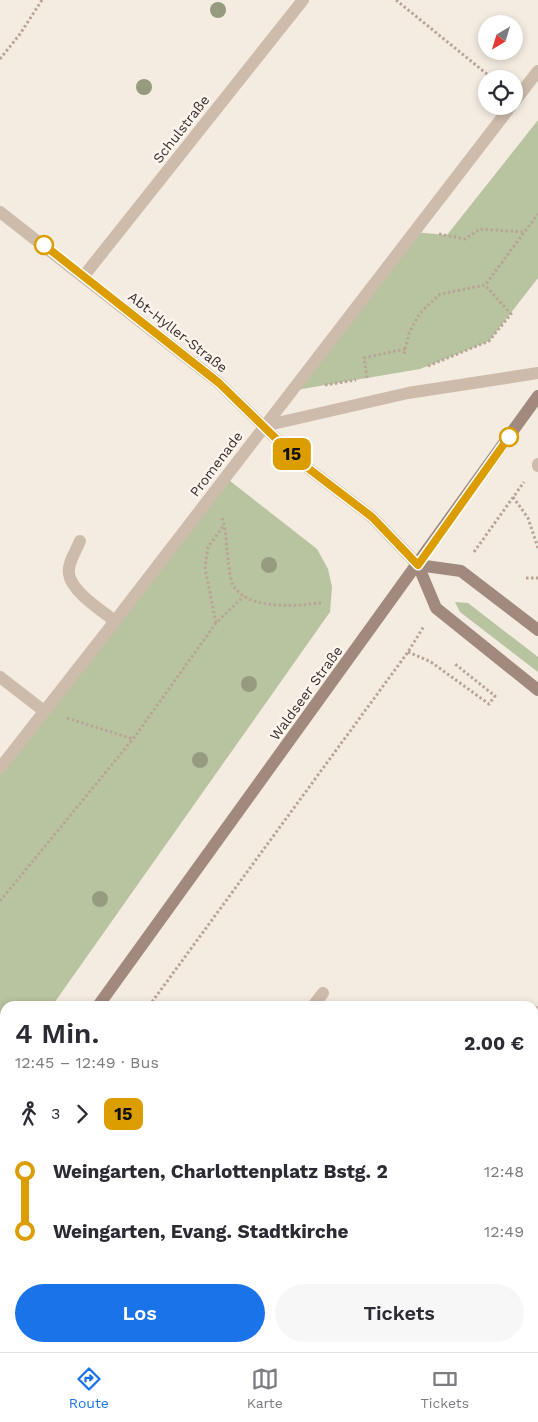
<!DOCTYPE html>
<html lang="de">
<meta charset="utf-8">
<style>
:root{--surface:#fff;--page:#f7f7f7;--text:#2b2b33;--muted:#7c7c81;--line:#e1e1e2;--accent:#1a73e8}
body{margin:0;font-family:"Work Sans",sans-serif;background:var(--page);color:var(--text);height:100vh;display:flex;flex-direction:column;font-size:19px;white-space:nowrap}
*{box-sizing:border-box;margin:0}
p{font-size:16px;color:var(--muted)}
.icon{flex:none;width:28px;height:28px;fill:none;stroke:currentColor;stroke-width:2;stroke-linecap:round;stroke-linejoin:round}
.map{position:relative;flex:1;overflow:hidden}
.drawer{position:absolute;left:0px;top:1001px;width:539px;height:351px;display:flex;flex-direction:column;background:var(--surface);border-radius:15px 15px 0 0;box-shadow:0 2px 8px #0003}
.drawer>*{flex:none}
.badge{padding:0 10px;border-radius:8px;font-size:18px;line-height:32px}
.needle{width:32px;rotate:218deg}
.fabs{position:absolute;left:478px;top:15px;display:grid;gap:10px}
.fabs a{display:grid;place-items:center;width:45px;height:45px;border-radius:50%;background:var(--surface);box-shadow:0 2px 8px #0003;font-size:25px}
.map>.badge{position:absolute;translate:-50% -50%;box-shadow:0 0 0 2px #fff}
.legs{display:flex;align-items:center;gap:8px;height:55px;padding:0 15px;font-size:16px}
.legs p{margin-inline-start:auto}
.head{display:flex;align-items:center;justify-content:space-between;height:85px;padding:0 15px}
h1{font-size:28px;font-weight:600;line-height:38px}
.action{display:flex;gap:10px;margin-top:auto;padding:10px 15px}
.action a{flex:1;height:58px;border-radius:30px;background:var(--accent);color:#fff;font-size:20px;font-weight:600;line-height:58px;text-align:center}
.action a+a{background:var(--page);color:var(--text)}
ul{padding:0 15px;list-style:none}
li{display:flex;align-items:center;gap:18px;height:60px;font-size:19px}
li i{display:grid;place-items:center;width:8px;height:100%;margin:0 6px;background:currentColor}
li i::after{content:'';width:12px;height:12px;margin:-6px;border:4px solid;border-radius:50%;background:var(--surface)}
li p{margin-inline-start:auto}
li:first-child i{background:linear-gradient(#0000 50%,currentColor 0)}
li:last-child i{background:linear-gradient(currentColor 50%,#0000 0)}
.dock{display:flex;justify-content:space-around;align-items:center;height:70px;border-top:1px solid var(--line);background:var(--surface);font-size:14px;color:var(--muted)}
.dock a{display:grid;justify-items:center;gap:2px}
.dock .current{color:var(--accent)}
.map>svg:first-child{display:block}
.green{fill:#b8c4a0}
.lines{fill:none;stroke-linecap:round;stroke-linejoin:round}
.path{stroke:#b9a596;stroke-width:3;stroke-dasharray:2.5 2.5;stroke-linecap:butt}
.lane{stroke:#cdbbac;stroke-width:12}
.street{stroke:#cdbbac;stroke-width:12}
.secondary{stroke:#a18a7d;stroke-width:12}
.tree{fill:#969b7f}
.line-1-casing{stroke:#fff;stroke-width:11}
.line-1{stroke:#db9d00;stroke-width:8}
.stop-1-dot{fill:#fff;stroke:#db9d00;stroke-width:2.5}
.labels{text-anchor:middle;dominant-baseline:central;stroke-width:5;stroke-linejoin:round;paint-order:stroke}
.street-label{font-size:14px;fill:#3b302b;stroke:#fbf5ee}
</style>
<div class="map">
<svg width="538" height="1352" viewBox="0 0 538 1352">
<rect width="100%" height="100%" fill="#f4ebe1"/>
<path class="green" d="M 538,120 L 538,278 L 489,341 L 420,369 L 290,391 L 413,232 L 447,235 Z
M 225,477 L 317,549 L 328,569 L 332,587 L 330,612 L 52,1006 L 5,1006 L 5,1072 L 0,1079 L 0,768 Z
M 455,602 L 468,603 L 538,657 L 538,672 L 460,612 Z"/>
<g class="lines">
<path class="path" d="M 396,0 L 493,79
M 0,59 L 20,34 L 42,0
M 439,234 L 465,239 L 480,229 L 524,232
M 404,354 L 409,333 L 420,313 L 440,294 L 485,285 L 538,214
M 428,366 L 489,341 L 511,314 L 485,285
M 367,378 L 364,358 L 405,349
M 325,385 L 356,380
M 513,497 L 528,518 L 538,548
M 222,518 C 227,531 226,546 228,560 C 229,567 230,577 232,583 C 245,611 296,606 321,603
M 474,552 L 524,482
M 526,578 L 538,578
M 216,623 L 205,568 L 208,547 L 224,525
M 408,652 L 431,662 L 489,704 L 495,696 L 455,664
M 67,718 L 133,739
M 0,901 L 133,739 L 216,623 L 244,596
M 149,1006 L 408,652 L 424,626
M 0,1209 L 5,1202"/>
<path class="lane" d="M 264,426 L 408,393 L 538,373
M 538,464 L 538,466
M 80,541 C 76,551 67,564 69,574 C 71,591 102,611 115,621
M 313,1006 L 323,993"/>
<path class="street" d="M 514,102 L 538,71
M 0,212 L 219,383 L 300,462 L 372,517 L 418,565
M 83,277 L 303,0
M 0,677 L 44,711
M 0,768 L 115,621 L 511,106
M 534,1017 L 538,1012
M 0,1289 L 5,1294
M 65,1348 L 70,1352
M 283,1352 L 287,1348"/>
<path class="secondary" d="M 418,565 L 436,608 L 538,690
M 418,565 L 461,571 L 538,630
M 98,1006 L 538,396
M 0,1143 L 5,1136"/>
</g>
<g class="tree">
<circle cx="218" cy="10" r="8"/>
<circle cx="144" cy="87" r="8"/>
<circle cx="269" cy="565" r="8"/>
<circle cx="249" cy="684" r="8"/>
<circle cx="200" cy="760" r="8"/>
<circle cx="100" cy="899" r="8"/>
</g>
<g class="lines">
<g class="line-1-casing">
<path id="line-1" d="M 44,245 L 219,383 L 300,462 L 372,517 L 418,565 L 509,437"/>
</g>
<use href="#line-1" class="line-1"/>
</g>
<g class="stop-1-dot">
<circle cx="44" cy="245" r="9"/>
<circle cx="509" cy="437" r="9"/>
</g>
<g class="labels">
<g class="street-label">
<text transform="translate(181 129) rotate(-52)">Schulstraße</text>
<text transform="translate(178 332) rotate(38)">Abt-Hyller-Straße</text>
<text transform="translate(216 464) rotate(-53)">Promenade</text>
<text transform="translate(306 693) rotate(-54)">Waldseer Straße</text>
</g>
</g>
</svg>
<div class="fabs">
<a><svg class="needle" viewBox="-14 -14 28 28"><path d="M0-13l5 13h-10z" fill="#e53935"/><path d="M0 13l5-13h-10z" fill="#7c7c81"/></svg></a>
<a><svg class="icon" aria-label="locate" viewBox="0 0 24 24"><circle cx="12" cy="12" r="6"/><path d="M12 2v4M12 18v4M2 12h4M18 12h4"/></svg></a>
</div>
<b class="badge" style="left:292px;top:454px;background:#db9d00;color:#111">15</b>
<section class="drawer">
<div class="head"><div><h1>4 Min.</h1><p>12:45 – 12:49 · Bus</p></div><b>2.00 €</b></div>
<div class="legs"><svg class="icon" aria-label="walk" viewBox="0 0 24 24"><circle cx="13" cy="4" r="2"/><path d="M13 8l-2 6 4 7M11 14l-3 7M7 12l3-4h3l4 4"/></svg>3<svg class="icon" aria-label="forward" viewBox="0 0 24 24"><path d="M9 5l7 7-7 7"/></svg><b class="badge" style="background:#db9d00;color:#111">15</b></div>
<ul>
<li><i style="color:#db9d00"></i><b>Weingarten, Charlottenplatz Bstg. 2</b><p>12:48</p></li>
<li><i style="color:#db9d00"></i><b>Weingarten, Evang. Stadtkirche</b><p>12:49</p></li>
</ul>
<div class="action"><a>Los</a><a>Tickets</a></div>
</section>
</div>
<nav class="dock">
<a class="current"><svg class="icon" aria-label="directions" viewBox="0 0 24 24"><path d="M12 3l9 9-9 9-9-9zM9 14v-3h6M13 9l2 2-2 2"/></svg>Route</a>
<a><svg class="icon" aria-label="map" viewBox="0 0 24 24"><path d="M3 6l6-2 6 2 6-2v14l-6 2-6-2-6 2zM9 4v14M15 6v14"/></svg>Karte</a>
<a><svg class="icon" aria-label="tickets" viewBox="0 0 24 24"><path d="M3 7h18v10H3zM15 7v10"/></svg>Tickets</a>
</nav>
